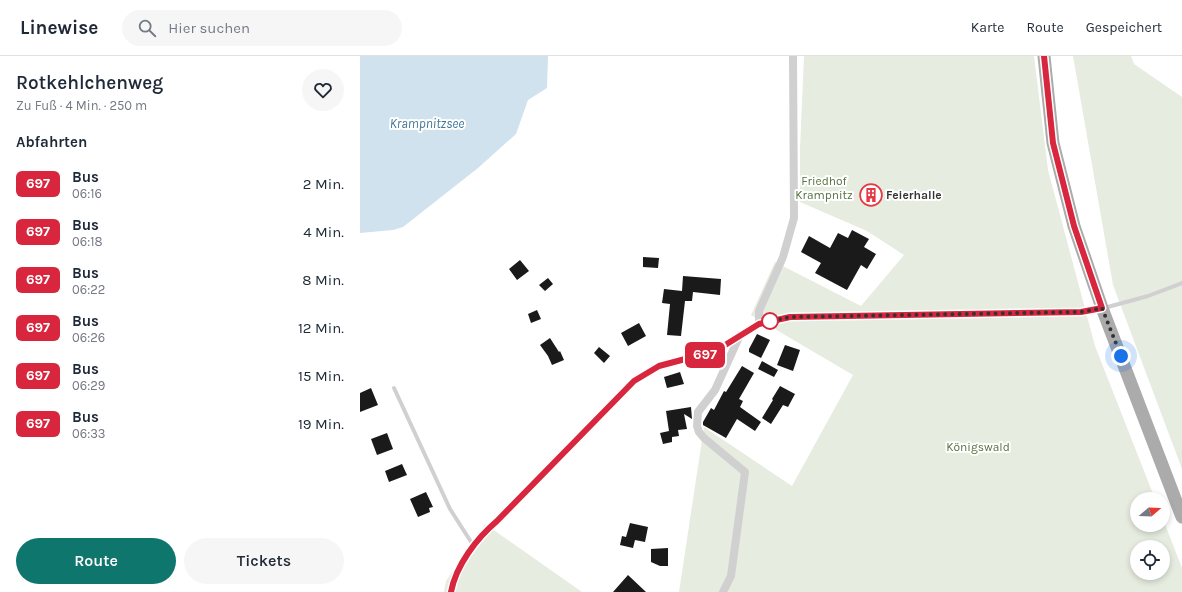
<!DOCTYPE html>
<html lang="de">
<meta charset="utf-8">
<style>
:root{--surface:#fff;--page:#f6f6f7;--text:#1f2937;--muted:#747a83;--line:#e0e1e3;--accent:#0f766e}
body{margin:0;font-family:Karla,sans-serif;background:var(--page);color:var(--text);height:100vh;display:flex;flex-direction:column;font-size:15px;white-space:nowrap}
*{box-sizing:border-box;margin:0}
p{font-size:13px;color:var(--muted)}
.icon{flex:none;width:22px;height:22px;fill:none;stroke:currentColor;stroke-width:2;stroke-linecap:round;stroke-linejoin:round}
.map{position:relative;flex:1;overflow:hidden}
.drawer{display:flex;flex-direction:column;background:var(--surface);width:360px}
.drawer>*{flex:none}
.badge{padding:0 8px;border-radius:6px;font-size:14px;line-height:26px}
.needle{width:26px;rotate:71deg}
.controls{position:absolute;left:770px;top:436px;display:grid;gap:8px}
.controls a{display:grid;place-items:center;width:40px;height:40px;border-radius:50%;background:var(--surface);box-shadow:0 2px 6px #0003;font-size:20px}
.you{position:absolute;width:20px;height:20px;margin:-10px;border:3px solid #fff;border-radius:50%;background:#1a73e8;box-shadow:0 0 0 6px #1a73e833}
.map>.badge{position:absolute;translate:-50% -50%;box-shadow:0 0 0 2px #fff}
h2{padding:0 16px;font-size:15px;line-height:36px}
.round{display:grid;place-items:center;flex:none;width:42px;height:42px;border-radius:21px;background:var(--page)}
.overview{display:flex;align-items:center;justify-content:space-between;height:68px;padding:0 16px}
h1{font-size:19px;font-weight:600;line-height:30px}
.cta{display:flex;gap:8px;margin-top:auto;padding:8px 16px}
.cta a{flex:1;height:46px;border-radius:24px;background:var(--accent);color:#fff;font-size:16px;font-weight:600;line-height:46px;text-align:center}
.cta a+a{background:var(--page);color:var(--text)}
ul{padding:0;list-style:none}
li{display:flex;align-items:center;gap:12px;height:48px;padding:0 16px}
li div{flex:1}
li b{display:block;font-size:15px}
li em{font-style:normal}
li .badge{min-width:44px;font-weight:700;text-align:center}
header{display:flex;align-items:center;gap:24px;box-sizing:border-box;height:56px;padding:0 20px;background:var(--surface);border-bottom:1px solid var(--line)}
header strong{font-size:19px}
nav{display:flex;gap:22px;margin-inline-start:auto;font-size:14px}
.search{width:280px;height:36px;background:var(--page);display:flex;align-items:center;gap:10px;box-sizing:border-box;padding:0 14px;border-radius:22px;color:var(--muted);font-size:15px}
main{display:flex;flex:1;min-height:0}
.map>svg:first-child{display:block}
.green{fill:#e6ecdf;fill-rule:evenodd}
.water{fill:#cfe2ee}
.building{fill:#1a1a1a}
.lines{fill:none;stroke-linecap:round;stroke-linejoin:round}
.service{stroke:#d0d0d0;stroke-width:4}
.minor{stroke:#d0d0d0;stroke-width:8}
.primary{stroke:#ababab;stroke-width:13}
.line-casing{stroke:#fff;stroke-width:9}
.line{stroke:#d7263d;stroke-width:6}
.walk{stroke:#333;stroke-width:4;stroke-dasharray:0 7.2}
.stop-dot{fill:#fff;stroke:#d7263d;stroke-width:2}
.labels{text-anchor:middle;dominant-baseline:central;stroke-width:4;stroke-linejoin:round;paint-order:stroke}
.park-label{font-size:12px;fill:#56703f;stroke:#fff}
.poi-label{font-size:12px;font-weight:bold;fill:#333;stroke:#fff;text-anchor:start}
.water-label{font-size:13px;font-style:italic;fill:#3f7597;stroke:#fff}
</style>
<header>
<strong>Linewise</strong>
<div class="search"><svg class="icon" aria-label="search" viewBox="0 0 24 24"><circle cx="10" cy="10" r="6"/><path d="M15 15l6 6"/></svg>Hier suchen</div>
<nav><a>Karte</a><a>Route</a><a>Gespeichert</a></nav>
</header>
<main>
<section class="drawer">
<div class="overview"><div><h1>Rotkehlchenweg</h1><p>Zu Fuß · 4 Min. · 250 m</p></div><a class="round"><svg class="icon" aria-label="heart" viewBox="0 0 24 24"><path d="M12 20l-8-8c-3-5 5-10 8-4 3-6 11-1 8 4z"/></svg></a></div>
<h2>Abfahrten</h2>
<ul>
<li><span class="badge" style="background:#d7263d;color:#fff">697</span><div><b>Bus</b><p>06:16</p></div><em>2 Min.</em></li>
<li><span class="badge" style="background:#d7263d;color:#fff">697</span><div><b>Bus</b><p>06:18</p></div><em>4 Min.</em></li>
<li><span class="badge" style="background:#d7263d;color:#fff">697</span><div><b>Bus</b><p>06:22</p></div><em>8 Min.</em></li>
<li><span class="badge" style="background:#d7263d;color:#fff">697</span><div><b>Bus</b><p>06:26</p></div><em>12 Min.</em></li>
<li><span class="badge" style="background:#d7263d;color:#fff">697</span><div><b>Bus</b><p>06:29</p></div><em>15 Min.</em></li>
<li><span class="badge" style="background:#d7263d;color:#fff">697</span><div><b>Bus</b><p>06:33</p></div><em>19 Min.</em></li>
</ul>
<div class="cta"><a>Route</a><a>Tickets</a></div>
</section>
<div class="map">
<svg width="822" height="536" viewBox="0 0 822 536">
<rect width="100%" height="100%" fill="#fff"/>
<path class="green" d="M 444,0 L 674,0 L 688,114 L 735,290 L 795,443 L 777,443 L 777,469 L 803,469 L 803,463 L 822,512 L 822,536 L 319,536 L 344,371 L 432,430 L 493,319 L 391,259 L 415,206 L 501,250 L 544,199 L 507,175 L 440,146 L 440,93 ZM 777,491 L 803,491 L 803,517 L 777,517 Z
M 713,0 L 771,0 L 774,8 L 822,41 L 822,413 L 753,229 Z
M 125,468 L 222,536 L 84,536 L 86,525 Z"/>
<path class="water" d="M 0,0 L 188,0 L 187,32 L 168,44 L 156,78 L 118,112 L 43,171 L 33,174 L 0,177 Z"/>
<path class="building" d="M 492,174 L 509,183 L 504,191 L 516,198 L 507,213 L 501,209 L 487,234 L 455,217 L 461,207 L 441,196 L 449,180 L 470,192 L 478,177 L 488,182 Z
M 283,201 L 299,202 L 298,212 L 283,211 Z
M 160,204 L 169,215 L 157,224 L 149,213 Z
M 323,220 L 361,223 L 360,239 L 333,236 L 332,245 L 325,245 L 321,280 L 307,279 L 310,248 L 302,247 L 304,233 L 322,235 Z
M 188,222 L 193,228 L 185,235 L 179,229 Z
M 177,254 L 181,263 L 171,267 L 168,258 Z
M 279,267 L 286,280 L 268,290 L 261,277 Z
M 397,278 L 410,284 L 401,302 L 389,296 L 389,293 Z
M 190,282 L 199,296 L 200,295 L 204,304 L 192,309 L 188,300 L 180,289 Z
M 425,289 L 440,294 L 433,315 L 417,309 Z
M 239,291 L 250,300 L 244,307 L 234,297 Z
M 402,305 L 418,314 L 414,321 L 398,313 Z
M 382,310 L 394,317 L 379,343 L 383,345 L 380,351 L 401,366 L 395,375 L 377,363 L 366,382 L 343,369 L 343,366 L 351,352 L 354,354 L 364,335 L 366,336 Z
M 320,316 L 324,328 L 307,332 L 304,321 Z
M 420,330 L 435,338 L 428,351 L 423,349 L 411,368 L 402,362 L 413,344 L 412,343 Z
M 11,332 L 18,349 L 0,356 L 0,337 Z
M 331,351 L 332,363 L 324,358 L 327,373 L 318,374 L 319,380 L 312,381 L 312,386 L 303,388 L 300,377 L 309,375 L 306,355 Z
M 27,377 L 33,393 L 17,399 L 11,383 Z
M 42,408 L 47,419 L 29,426 L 25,415 Z
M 66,436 L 73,451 L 69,452 L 70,456 L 58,461 L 50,443 Z
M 270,467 L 288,471 L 285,486 L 275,484 L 273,492 L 260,489 L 262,480 L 266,481 Z
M 308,492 L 308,510 L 300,510 L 291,506 L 291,493 Z
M 268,519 L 286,536 L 253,536 Z"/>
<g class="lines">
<path class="service" d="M 744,252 L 788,240 L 822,227
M 34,332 L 90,453 L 113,489"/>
<path class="minor" d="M 399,268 L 399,255 L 423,201 L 434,162 L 433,0
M 91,536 C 96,509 117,483 137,465 L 274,325 L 299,310 L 329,302 L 349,299 L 399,268 L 431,261 L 721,256 L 742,252
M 363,536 L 371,520 L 385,416 L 344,382 L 339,376 L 337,370 L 338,356 L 355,334 L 380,279"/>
<path class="primary" d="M 684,0 L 693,87 L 714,170 L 742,252 L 822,461"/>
</g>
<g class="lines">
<g class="line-casing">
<path id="line" d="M 91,536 C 96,509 117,482 137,465 L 274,325 L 299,310 L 329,302 L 349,299 L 399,268 L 430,261 L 721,256 L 742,252 L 714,170 L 693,87 L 684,0"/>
</g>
<use href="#line" class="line"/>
<path class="walk" d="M 410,265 L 408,266 L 430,261 L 721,256 L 742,252 L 761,300"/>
</g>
<defs>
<g id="building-ring" transform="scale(1.15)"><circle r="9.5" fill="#fff" stroke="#e63946" stroke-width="1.5"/><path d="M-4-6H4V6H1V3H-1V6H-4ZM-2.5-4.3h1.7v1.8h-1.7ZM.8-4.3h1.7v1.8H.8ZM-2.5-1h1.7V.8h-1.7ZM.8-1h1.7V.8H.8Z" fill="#e63946"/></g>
</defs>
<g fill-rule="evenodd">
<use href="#building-ring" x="511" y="139"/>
</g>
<circle class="stop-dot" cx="410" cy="265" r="8"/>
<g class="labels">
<g class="park-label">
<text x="464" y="125">Friedhof<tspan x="464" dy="14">Krampnitz</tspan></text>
<text x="618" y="391">Königswald</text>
</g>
<g class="poi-label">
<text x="526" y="139">Feierhalle</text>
</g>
<g class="water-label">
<text x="67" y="67">Krampnitzsee</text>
</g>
</g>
</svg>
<div class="controls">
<a><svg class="needle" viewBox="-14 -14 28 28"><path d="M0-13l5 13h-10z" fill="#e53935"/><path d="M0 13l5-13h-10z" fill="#747a83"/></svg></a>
<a><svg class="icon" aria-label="locate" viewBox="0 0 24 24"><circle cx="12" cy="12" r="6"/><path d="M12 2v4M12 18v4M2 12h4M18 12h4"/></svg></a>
</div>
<div class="you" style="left:761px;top:300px"></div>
<b class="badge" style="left:345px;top:299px;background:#d7263d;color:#fff">697</b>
</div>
</main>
